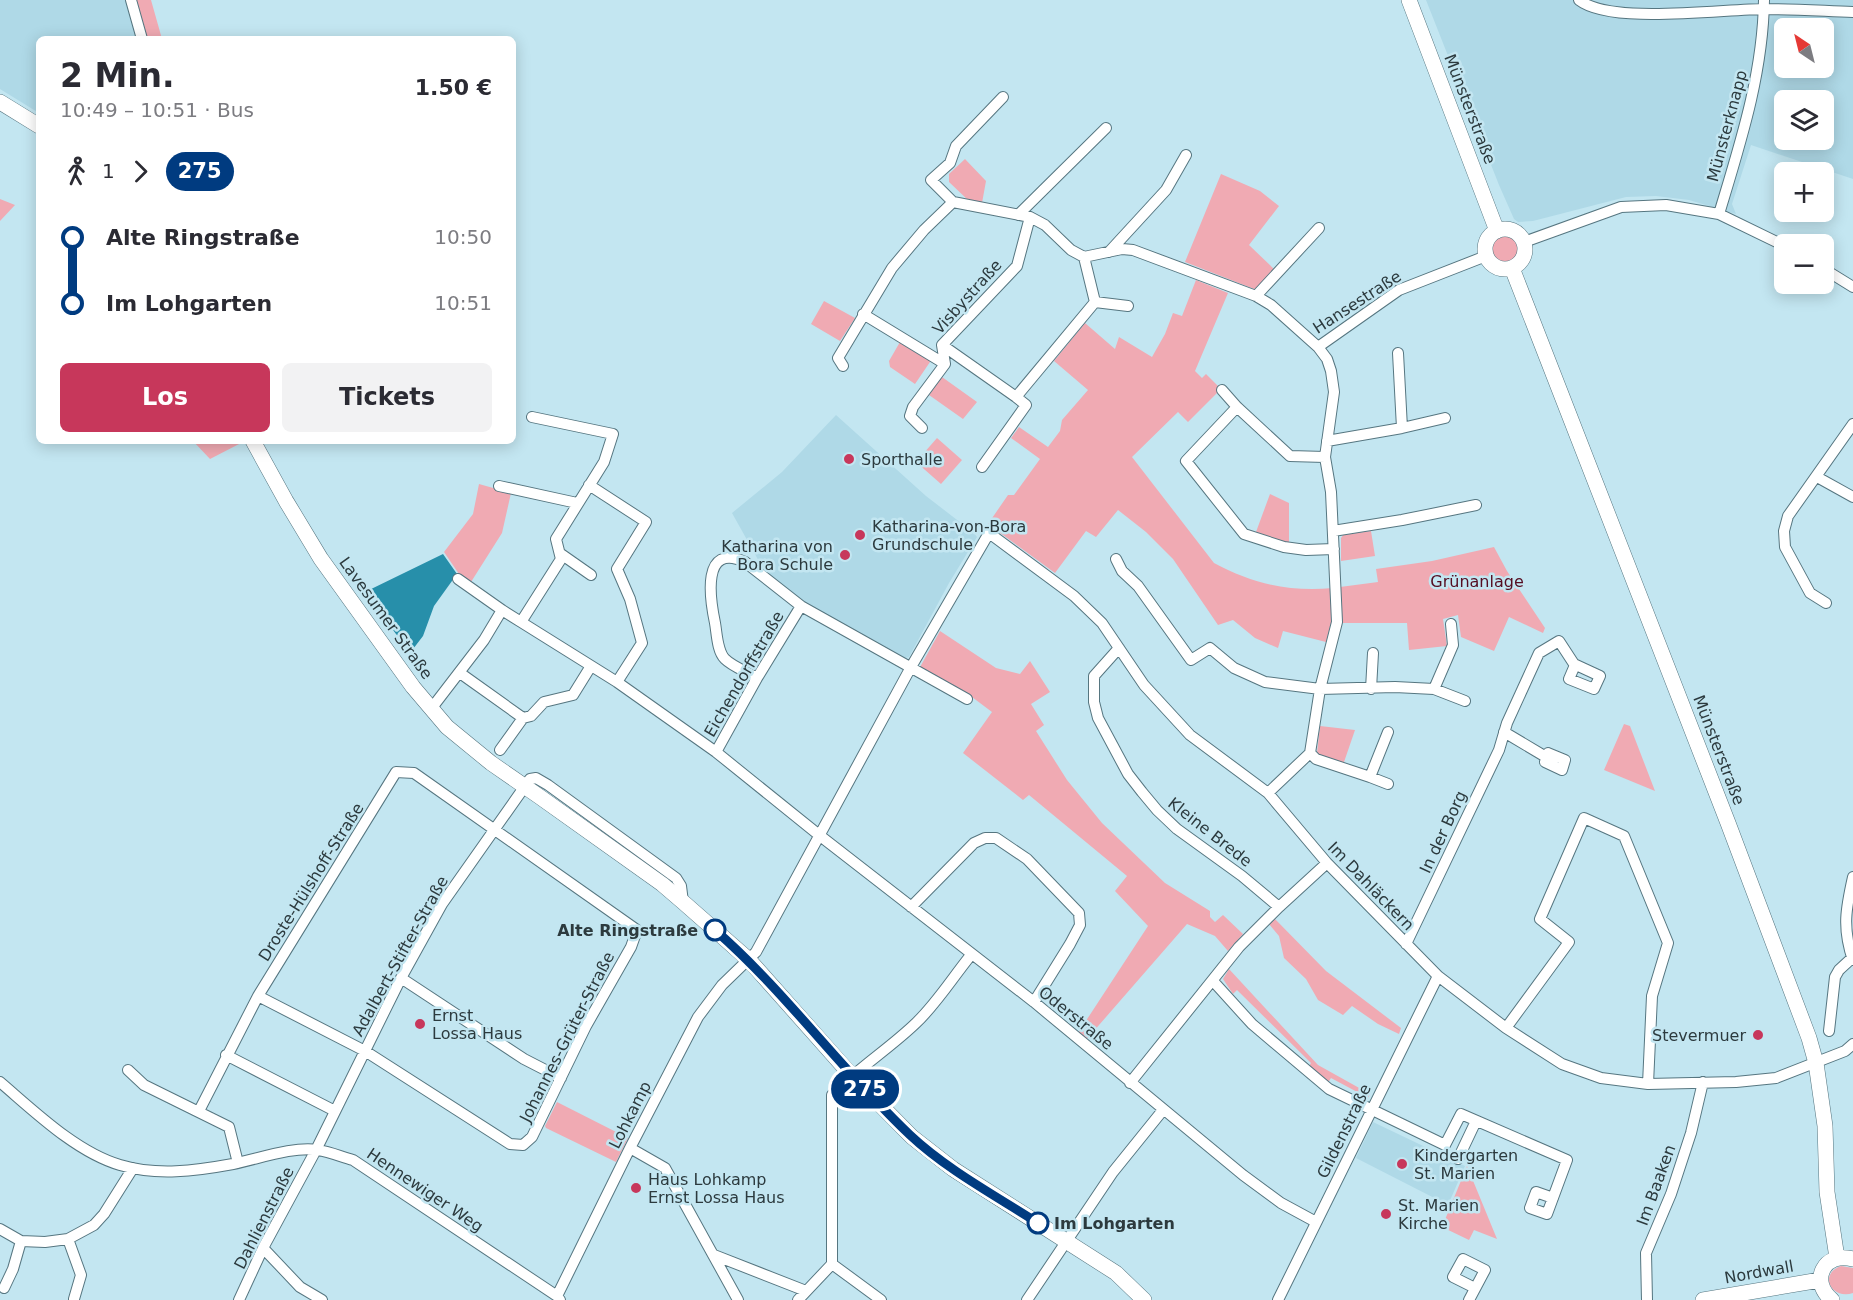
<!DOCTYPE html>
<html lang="de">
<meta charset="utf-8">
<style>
:root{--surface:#fff;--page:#f2f2f3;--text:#2b2b33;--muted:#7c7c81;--accent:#c7375b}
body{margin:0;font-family:"DejaVu Sans",sans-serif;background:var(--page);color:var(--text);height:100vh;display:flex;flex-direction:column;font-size:22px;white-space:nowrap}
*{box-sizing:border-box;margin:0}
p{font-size:20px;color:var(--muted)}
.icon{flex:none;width:33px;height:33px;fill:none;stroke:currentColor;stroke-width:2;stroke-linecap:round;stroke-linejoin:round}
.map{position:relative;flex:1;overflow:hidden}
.sheet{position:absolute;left:36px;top:36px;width:480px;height:408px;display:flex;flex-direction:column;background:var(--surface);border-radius:9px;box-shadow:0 3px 15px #0003}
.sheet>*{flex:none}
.badge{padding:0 12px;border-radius:20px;font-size:21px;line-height:39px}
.needle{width:39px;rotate:325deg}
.fabs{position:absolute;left:1774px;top:18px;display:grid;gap:12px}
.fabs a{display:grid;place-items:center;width:60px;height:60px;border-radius:9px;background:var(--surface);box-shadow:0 3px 15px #0003;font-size:30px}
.map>.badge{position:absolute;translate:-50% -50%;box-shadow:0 0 0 3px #fff}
.legs{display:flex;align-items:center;gap:9px;height:66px;padding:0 24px;font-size:20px}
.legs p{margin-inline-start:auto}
.head{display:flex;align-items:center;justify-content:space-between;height:102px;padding:0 24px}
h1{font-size:33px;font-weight:700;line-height:45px}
.cta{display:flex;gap:12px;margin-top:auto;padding:12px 24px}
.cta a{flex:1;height:69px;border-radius:9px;background:var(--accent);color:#fff;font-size:24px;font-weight:700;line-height:69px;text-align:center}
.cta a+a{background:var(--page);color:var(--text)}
ul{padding:0 24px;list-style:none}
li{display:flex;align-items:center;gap:21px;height:66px;font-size:22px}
li i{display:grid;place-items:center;width:9px;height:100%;margin:0 8px;background:currentColor}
li i::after{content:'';width:15px;height:15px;margin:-8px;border:4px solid;border-radius:50%;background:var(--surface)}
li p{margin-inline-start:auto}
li:first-child i{background:linear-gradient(#0000 50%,currentColor 0)}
li:last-child i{background:linear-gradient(currentColor 50%,#0000 0)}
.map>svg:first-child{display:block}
.built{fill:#afd9e7;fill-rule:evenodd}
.green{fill:#f0aab3}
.water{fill:#278faa}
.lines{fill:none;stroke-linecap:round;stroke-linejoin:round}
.street-casing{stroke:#567680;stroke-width:12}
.secondary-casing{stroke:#567680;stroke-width:16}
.street{stroke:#fff;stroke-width:10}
.secondary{stroke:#fff;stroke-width:15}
.line-1-casing{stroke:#fff;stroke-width:14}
.line-1{stroke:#003b80;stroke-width:9}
.poi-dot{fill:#c7375b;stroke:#c3e6f1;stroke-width:2}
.stop-1-dot{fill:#fff;stroke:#003b80;stroke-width:3}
.labels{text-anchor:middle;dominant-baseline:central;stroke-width:5;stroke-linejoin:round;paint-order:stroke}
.street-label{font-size:16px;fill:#2c3a3e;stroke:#c3e6f1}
.poi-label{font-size:16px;fill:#2c3a3e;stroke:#c3e6f1;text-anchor:start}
.park-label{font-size:16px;fill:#550d21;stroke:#c3e6f1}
.stop-label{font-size:16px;font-weight:bold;fill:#2c3a3e;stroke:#c3e6f1;text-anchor:end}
</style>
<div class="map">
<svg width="1853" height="1300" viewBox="0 0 1853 1300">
<rect width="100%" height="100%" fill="#c3e6f1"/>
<path class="built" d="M 0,0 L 128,0 L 138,39 L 39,39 L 39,113 L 0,89 Z
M 1426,0 L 1853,0 L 1853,179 L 1751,145 L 1732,204 L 1736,214 L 1689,200 L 1656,196 L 1626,197 L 1533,221 L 1518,222 L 1514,219 L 1499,185 ZM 1785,28 L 1824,28 L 1824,68 L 1785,68 ZM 1785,100 L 1824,100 L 1824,140 L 1785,140 Z
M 836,415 L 926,496 L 974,533 L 977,537 L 949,583 L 909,657 L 906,658 L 802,601 L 765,572 L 732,513 L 782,472 Z
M 1373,1122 L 1465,1166 L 1448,1205 L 1356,1158 Z"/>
<path class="green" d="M 135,0 L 151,0 L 162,39 L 146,39 Z
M 965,159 L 986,181 L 982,203 L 969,201 L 949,182 L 949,174 Z
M 1221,174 L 1260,191 L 1279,206 L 1249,245 L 1275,270 L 1258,288 L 1254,289 L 1185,262 Z
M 0,199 L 15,205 L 0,221 Z
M1490 249a15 15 0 1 1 30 0a15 15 0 1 1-30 0Z
M 1196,280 L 1228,293 L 1195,371 L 1202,378 L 1206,374 L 1221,389 L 1188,422 L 1178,412 L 1132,457 L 1214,563 C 1253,584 1290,592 1333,588 L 1334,622 L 1331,623 L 1326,642 L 1283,631 L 1278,648 L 1255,638 L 1233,620 L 1218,625 L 1173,559 L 1146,532 L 1118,510 L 1096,537 L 1086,531 L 1055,573 L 988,524 L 1008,495 L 1014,495 L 1040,459 L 1011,438 L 1019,427 L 1048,447 L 1060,431 L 1062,420 L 1088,390 L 1054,361 L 1085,323 L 1115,349 L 1119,337 L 1152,357 L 1165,334 L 1173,313 L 1182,316 Z
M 824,301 L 855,318 L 840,341 L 811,324 Z
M 900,342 L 929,359 L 930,362 L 915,384 L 890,367 L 889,361 Z
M 942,377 L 977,402 L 963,419 L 929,395 Z
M 937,438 L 962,460 L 941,484 L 916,462 Z
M 193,441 L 242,441 L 243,442 L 210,459 Z
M 479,484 L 511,493 L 502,533 L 471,582 L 459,574 L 444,552 L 473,514 Z
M 1270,494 L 1289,503 L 1289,544 L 1256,532 Z
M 1371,531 L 1375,556 L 1341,561 L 1341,538 L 1343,535 Z
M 1494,547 L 1507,571 L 1545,628 L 1543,633 L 1509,617 L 1494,651 L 1461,637 L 1458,615 L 1443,619 L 1447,646 L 1409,650 L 1407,623 L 1340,623 L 1340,587 L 1378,582 L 1376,569 L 1432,561 Z
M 940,631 L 996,668 L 1020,674 L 1030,661 L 1050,692 L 1031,704 L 1044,725 L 1036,731 L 1067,780 L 1102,823 L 1165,883 L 1210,911 L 1210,917 L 1215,922 L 1223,915 L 1243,934 L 1228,951 L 1215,936 L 1187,924 L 1086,1040 L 1078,1033 L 1148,926 L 1115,891 L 1127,876 L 1029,795 L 1023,800 L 963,753 L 992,712 L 972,697 L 919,669 Z
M 1624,724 L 1630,726 L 1655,791 L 1604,770 Z
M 1320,726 L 1355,730 L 1343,765 L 1319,756 L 1317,753 Z
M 1275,919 L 1326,971 L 1401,1028 L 1399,1034 L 1378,1024 L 1352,1006 L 1343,1015 L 1318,1000 L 1306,979 L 1284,958 L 1279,936 L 1269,924 Z
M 1229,969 L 1318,1065 L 1370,1094 L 1367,1100 L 1361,1102 L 1358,1100 L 1361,1094 L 1331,1078 L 1327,1084 L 1308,1068 L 1311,1063 L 1237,990 L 1233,994 L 1223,979 Z
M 557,1102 L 628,1138 L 616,1162 L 546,1128 L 545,1126 Z
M 1467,1166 L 1497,1239 L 1474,1230 L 1469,1240 L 1442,1227 Z
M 1841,1266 L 1853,1268 L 1853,1293 C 1831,1300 1818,1274 1841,1266 Z"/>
<path class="water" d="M 443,554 L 457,574 L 434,606 L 423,636 L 410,653 L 365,592 Z"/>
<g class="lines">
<g class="street-casing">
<path id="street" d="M 131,0 L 142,39
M 1579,0 C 1611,25 1722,9 1765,9 C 1795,9 1824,11 1853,12
M 1003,97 L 956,146 L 950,163 L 931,180 L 953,202 L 1030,217 L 1045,225 L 1071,250 L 1084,257 L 1122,249 L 1133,250 L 1256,296 L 1271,305 L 1318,347 L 1327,359 L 1331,371 L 1334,392 L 1325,457 L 1331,492 L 1337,622 L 1320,689 L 1310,753 L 1268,793
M 1719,214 C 1740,144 1763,74 1764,0
M 1018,215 L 1106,128
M 1524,242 L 1621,207 L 1666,205 L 1719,214 L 1785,246
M 1109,252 L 1166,190 L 1186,155
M 1824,269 L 1853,287
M 1256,296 L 1319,228
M 1095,302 L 1128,306
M 863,314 L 945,364
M 942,345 L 1016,397
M 1318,347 L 1399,290 L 1486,256
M 1398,353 L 1402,428
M 843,366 L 838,358 L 892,268 L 924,230 L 953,202
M 1222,390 L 1237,407 L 1290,456 L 1325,457
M 1237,407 L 1186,461 L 1244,534 L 1284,547 L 1306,550 L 1334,549
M 922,428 L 910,416 L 913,407 L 945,364 L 942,345 L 1017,266 L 1030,217
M 1327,441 L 1402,428 L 1445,418
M 982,467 L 1026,405 L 1016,397 L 1095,302 L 1084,257
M 1817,477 L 1853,497
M 589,485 L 646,522 L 617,569 L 630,599 L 642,643 L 617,682
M 499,486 L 577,503
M 1333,531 L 1402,520 L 1476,505
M 561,554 L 591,575
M 1116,559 L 1122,571 L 1138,586 L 1191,660 L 1210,648 L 1234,668 L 1265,682 L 1320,689 L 1395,687 L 1434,689 L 1465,701
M 458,579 L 502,610
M 1826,603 L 1810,593 L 1785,547 L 1784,531 L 1788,516 L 1853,424
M 521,622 L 617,682 L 716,752
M 1119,648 L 1094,676 L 1094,702 L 1098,718 L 1128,774 L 1142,792 L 1157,810 L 1177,829 L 1242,876 L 1279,907
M 460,673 L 523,718 L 531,716 L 544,702 L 573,695 L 591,666
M 757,678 C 748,672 733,667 725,659 C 717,651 717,634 715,623 C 710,599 701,542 745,562 L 801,606
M 1371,689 L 1373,653
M 1434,689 L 1453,645 L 1451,624
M 967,699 L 801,606 L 757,678 L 716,752 L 819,835 L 1034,1002 L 1243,1175 L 1281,1203 L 1316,1222
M 431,709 L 484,640 L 502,610 L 521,622 L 561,559 L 556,539 L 604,462 L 613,434 L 532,417
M 1504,732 L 1546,757
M 500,750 L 523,718
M 1310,753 L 1316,759 L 1370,777 L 1388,732
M 1548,753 L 1565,760 L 1562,770 L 1545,762 Z
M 1370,777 L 1388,784
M 1853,877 C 1846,908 1842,928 1853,960
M 911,907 L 974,843 L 985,838 L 996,838 L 1027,859 L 1079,913 L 1080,925 L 1070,944 L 1034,1002
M 1406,944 L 1499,750 L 1507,723 L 1539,653 L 1559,641 L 1574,664 L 1600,676 L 1594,689 L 1569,679 L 1575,665
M 401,978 L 524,1059 L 561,1078
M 1213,981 L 1252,1024 L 1329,1089 L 1445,1145 L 1461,1114 L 1567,1160 L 1547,1214 L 1530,1208 L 1536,1192 L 1553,1198
M 1506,1028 L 1569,942 L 1540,919 L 1584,818 L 1624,836 L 1668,943 L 1652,996 L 1648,1084
M 1829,1031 L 1835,977 L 1839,970 L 1852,958
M 226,1055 L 335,1111
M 128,1070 L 144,1085 L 229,1127 L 238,1163
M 0,1082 C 34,1111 76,1152 120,1165 C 157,1176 195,1171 233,1164 C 258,1159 293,1146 318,1150 C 330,1152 342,1157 353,1160 L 557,1296 L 560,1300
M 1130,1083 L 1239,947 L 1279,907 L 1327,863
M 199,1111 L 258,996 L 396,772 L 414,773 L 637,930 L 631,947 L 586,1026 L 532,1137 L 523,1145 L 510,1144 L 365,1051 L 258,996
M 630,1148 L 665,1168 L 738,1300
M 1458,1159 L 1476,1121
M 0,1229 L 21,1241 L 45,1242 L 68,1239 L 94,1225 L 104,1214 L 133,1168
M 68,1239 L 81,1275 L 74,1299
M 263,1248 L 300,1287 L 322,1300
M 714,1255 L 806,1291
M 832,1264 L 832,1095 C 858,1068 889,1049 916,1023 C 937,1003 953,977 971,955
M 832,1264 L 881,1300
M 4,1288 L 13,1269 L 21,1241
M 557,1296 L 630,1148 L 698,1017 L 722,985 L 756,952 L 911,667 L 989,533 L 1074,596 L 1102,623 L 1144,685 L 1190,735 L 1268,793 L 1327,863 L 1438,976 L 1506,1028 L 1562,1064 L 1601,1078 L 1648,1084 L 1736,1082 L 1776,1078 L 1845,1051 L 1853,1044
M 239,1300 L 263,1248 L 316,1150 L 401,978 L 442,904 L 530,779 L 536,778 L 548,785 L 676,878 L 681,886 L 683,902
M 798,1300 L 832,1264
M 1027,1300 L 1113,1172 L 1163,1110
M 1278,1300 L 1438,976
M 1469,1300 L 1485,1270 L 1463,1259 L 1453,1277 L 1475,1288
M 1647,1300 L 1646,1253 L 1671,1194 L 1691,1133 L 1703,1082"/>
</g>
<g class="secondary-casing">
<path id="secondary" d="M 1409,0 L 1497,231
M 0,102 L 39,126
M1485 249a20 20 0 1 1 40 0a20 20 0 1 1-40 0Z
M 1512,268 L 1728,823 L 1809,1038 L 1816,1063 L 1825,1126 L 1827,1192 L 1837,1258
M 253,441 L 286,501 L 321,559 L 413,687 L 447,727 L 491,763 L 540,797 L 662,884 L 683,902 L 749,960 L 851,1075 L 912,1137 L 953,1169 L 1116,1273 L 1144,1300
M 1703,1300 L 1820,1280
M 1832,1300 C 1809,1281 1824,1251 1853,1259"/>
</g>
<use href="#street" class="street"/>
<use href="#secondary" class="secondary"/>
</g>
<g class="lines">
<g class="line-1-casing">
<path id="line-1" d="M 715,930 C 786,992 841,1070 910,1135 C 946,1169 996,1196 1038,1223"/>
</g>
<use href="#line-1" class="line-1"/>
</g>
<g class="poi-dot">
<circle cx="849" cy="459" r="6"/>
<circle cx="860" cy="535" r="6"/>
<circle cx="845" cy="555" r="6"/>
<circle cx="420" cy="1024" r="6"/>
<circle cx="1758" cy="1035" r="6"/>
<circle cx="1402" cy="1164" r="6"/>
<circle cx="636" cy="1188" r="6"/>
<circle cx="1386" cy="1214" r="6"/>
</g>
<g class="stop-1-dot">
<circle cx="715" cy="930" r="10"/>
<circle cx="1038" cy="1223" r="10"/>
</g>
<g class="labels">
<g class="street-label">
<text transform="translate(1470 109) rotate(69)">Münsterstraße</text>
<text transform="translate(1727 126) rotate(-75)">Münsterknapp</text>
<text transform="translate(967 297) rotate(-48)">Visbystraße</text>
<text transform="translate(1357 302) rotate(-33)">Hansestraße</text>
<text transform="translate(386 618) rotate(54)">Lavesumer Straße</text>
<text transform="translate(744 674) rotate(-60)">Eichendorffstraße</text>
<text transform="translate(1719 750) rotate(69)">Münsterstraße</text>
<text transform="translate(1210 832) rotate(38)">Kleine Brede</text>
<text transform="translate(1443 832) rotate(-65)">In der Borg</text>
<text transform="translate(311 882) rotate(-58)">Droste-Hülshoff-Straße</text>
<text transform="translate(1371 886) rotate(46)">Im Dahläckern</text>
<text transform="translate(400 956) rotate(-61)">Adalbert-Stifter-Straße</text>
<text transform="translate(1076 1018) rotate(39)">Oderstraße</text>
<text transform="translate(567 1037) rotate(-63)">Johannes-Grüter-Straße</text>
<text transform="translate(630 1115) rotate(-63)">Lohkamp</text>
<text transform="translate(1344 1131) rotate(-64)">Gildenstraße</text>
<text transform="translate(1656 1185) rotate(-70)">Im Baaken</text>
<text transform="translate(425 1190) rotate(34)">Hennewiger Weg</text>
<text transform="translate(264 1218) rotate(-63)">Dahlienstraße</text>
<text transform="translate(1759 1272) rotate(-10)">Nordwall</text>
</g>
<g class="poi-label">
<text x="861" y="459">Sporthalle</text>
<text x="872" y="526">Katharina-von-Bora<tspan x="872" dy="18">Grundschule</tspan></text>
<text x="833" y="546" text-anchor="end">Katharina von<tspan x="833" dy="18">Bora Schule</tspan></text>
<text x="432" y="1015">Ernst<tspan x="432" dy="18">Lossa Haus</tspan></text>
<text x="1746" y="1035" text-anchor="end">Stevermuer</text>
<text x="1414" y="1155">Kindergarten<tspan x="1414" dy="18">St. Marien</tspan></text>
<text x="648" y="1179">Haus Lohkamp<tspan x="648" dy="18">Ernst Lossa Haus</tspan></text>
<text x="1398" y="1205">St. Marien<tspan x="1398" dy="18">Kirche</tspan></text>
</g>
<g class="park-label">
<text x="1477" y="581">Grünanlage</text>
</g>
<g class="stop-label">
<text x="698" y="930">Alte Ringstraße</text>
<text x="1054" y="1223" text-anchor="start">Im Lohgarten</text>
</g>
</g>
</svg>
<div class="fabs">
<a><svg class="needle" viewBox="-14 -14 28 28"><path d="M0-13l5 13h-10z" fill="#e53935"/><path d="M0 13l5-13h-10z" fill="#7c7c81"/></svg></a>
<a><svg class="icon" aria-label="layers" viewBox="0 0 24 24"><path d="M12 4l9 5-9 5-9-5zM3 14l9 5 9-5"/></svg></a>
<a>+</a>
<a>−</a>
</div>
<b class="badge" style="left:865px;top:1089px;background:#003b80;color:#fff">275</b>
<section class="sheet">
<div class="head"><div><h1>2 Min.</h1><p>10:49 – 10:51 · Bus</p></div><b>1.50 €</b></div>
<div class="legs"><svg class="icon" aria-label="walk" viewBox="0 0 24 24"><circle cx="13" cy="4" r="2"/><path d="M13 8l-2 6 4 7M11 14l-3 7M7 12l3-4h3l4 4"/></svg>1<svg class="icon" aria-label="forward" viewBox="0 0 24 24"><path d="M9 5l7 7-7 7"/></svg><b class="badge" style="background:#003b80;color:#fff">275</b></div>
<ul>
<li><i style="color:#003b80"></i><b>Alte Ringstraße</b><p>10:50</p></li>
<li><i style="color:#003b80"></i><b>Im Lohgarten</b><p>10:51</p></li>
</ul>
<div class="cta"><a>Los</a><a>Tickets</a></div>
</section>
</div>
